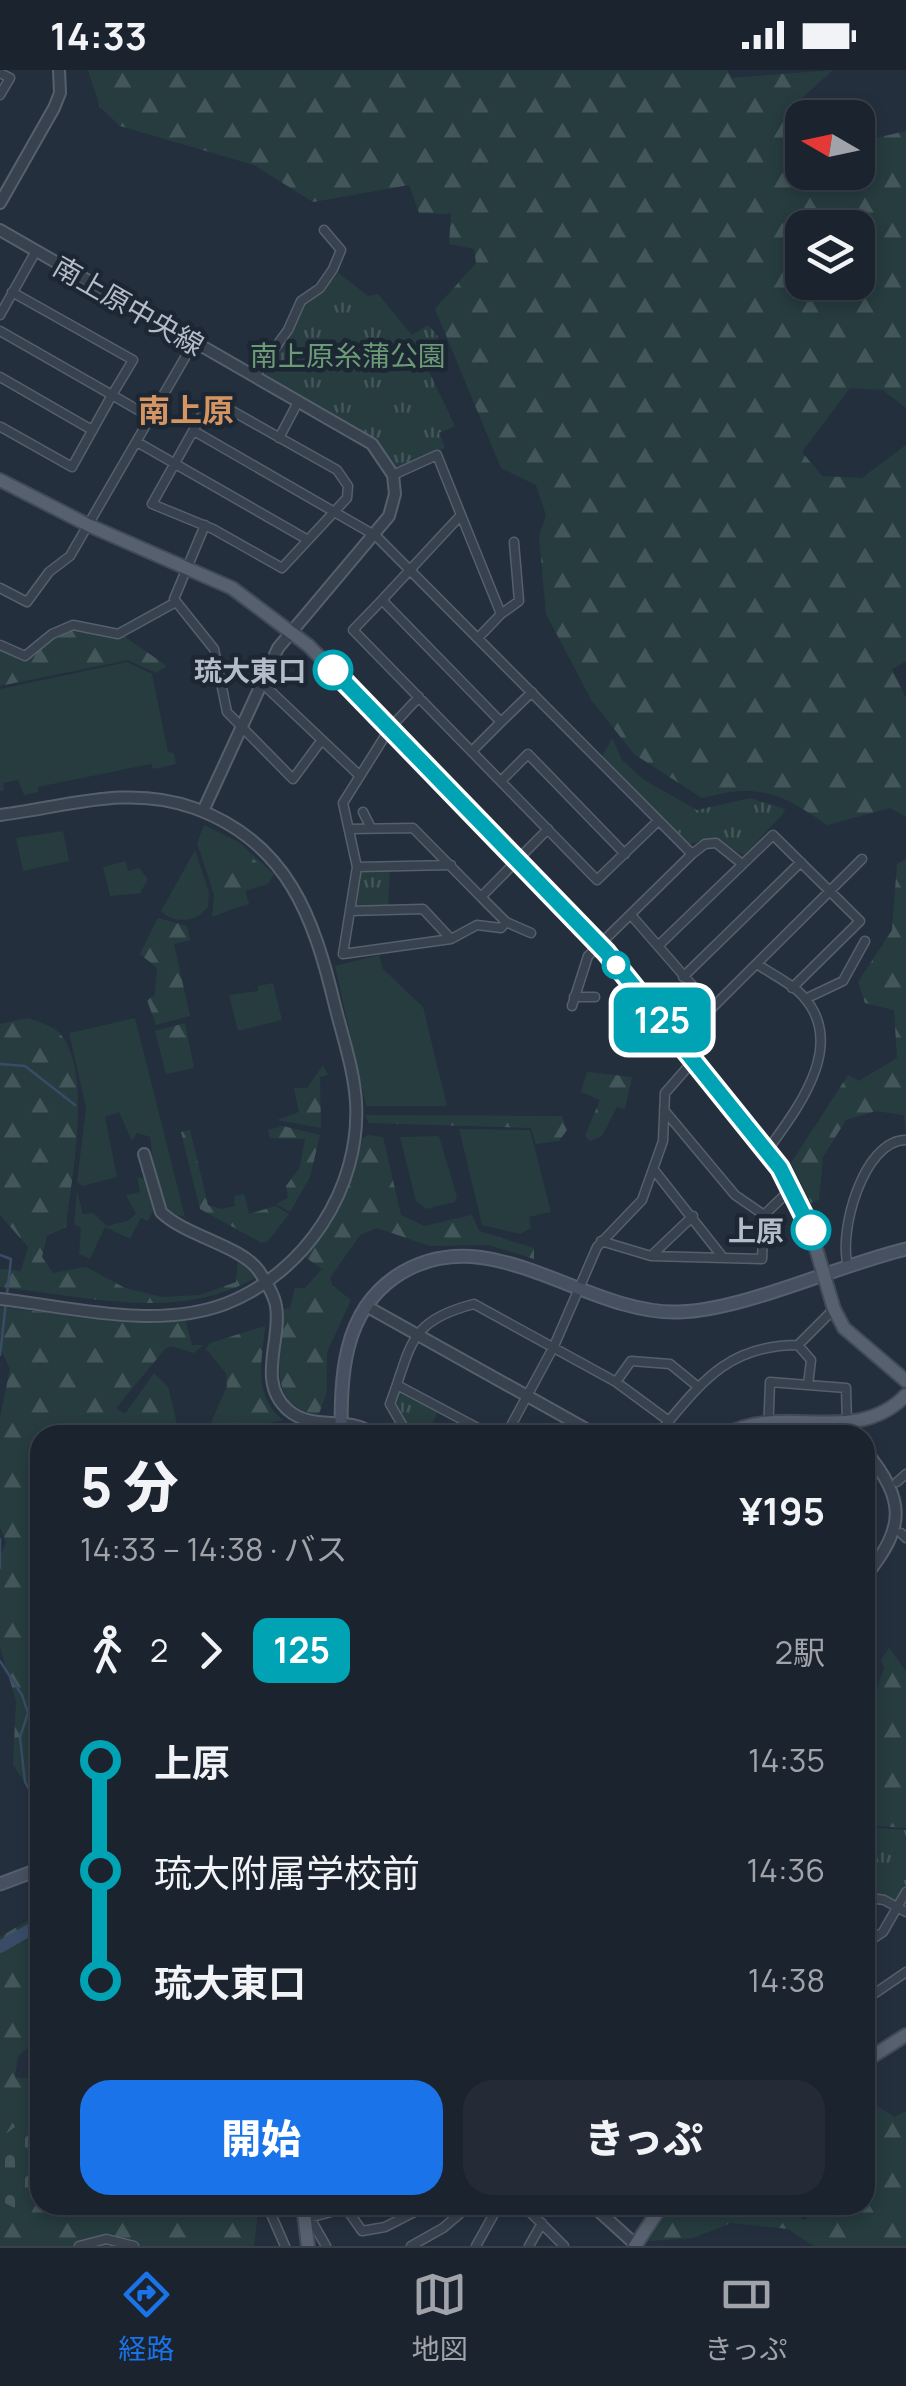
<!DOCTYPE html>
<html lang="ja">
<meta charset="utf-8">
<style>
:root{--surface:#1b232e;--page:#242b36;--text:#f1f3f6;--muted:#a0a4aa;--line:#39404a;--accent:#1a73e8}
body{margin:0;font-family:Manrope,"Noto Sans JP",sans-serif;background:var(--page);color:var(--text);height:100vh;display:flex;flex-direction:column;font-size:38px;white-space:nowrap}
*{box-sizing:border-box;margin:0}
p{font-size:32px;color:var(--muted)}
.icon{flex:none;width:55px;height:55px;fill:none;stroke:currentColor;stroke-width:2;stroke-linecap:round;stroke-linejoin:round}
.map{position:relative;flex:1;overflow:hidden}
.side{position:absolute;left:30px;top:1355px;width:845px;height:790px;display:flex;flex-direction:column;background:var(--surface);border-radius:30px;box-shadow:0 5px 15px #0003,0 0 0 2px var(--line)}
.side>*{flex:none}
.badge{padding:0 20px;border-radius:15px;font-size:35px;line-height:65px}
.needle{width:65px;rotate:279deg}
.controls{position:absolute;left:785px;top:30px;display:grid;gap:20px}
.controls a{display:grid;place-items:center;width:90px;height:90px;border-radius:20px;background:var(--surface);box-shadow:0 5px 15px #0003,0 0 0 2px var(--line);font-size:50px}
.map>.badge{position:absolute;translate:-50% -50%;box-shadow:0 0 0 5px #fff}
.legs{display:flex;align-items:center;gap:15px;height:110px;padding:0 50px;font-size:32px}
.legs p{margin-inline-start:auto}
.summary{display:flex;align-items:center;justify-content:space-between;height:170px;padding:0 50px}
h1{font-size:55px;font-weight:800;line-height:75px}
.primary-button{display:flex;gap:20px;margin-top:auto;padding:20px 50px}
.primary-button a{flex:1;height:115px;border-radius:30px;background:var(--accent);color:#fff;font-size:40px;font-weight:800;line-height:115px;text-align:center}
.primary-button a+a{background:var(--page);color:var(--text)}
ul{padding:0 50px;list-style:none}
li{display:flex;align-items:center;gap:35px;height:110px;font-size:38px}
li i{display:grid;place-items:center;width:15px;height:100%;margin:0 12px;background:currentColor}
li i::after{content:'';width:25px;height:25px;margin:-12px;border:8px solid;border-radius:50%;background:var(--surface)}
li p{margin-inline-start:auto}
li:first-child i{background:linear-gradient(#0000 50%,currentColor 0)}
li:last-child i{background:linear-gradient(currentColor 50%,#0000 0)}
.status{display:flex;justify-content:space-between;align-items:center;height:70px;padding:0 50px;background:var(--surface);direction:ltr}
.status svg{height:28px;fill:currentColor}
.dock{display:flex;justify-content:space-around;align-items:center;height:140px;border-top:2px solid var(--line);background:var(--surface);font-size:28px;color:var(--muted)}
.dock a{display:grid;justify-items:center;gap:5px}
.dock .on{color:var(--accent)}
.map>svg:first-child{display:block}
.grass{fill:#263c3f}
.forest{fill:url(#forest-firs);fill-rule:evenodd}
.cemetery{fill:url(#cemetery-stones)}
.park{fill:url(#park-tufts)}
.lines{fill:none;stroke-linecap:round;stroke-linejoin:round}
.stream{stroke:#394c67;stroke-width:2.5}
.river{stroke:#394c67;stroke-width:12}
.minor-casing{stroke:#565f6c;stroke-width:11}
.tertiary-casing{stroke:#565f6c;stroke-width:14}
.secondary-casing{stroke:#565f6c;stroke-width:15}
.primary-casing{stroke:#414a57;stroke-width:16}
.minor{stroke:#38414e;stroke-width:8}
.tertiary{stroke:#38414e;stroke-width:10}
.secondary{stroke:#465061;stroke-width:11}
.primary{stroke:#56606e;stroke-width:12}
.line-1-casing{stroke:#fff;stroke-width:22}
.line-1{stroke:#00a3b4;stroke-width:15}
.stop-1-dot{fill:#fff;stroke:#00a3b4;stroke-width:5}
.labels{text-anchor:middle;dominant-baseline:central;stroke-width:9;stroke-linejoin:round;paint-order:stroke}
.street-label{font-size:28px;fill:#b4bcc9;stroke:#1d2633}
.park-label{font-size:28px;fill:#6b9a76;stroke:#1d2633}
.stop-label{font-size:28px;font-weight:bold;fill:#b4bcc9;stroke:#1d2633;text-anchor:end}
.quarter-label{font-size:32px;font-weight:bold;fill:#d59563;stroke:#1d2633}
</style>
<div class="status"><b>14:33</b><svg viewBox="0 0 49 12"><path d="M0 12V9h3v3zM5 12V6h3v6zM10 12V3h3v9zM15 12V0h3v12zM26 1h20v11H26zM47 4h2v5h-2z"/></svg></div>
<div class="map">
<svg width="906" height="2176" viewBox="0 0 906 2176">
<defs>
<pattern id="forest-firs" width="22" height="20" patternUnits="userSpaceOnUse" patternTransform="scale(2.5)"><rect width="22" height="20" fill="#263c3f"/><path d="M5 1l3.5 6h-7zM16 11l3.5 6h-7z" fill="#435659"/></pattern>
<pattern id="cemetery-stones" width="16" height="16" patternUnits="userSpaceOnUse" patternTransform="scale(2.5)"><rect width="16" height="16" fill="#263c3f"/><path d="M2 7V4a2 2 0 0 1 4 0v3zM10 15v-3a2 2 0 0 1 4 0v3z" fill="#435659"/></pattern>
<pattern id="park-tufts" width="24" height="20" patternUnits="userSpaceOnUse" patternTransform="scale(2.5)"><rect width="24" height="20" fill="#263c3f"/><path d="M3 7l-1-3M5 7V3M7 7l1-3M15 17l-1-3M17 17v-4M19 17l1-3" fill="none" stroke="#435659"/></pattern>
</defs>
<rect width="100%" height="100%" fill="#242f3e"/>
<path class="grass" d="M 127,592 L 152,604 L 168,682 L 174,683 L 176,694 L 153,699 L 151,694 L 38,717 L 38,722 L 24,725 L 18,710 L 3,713 L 4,720 L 0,721 L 0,619 Z
M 204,755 L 239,772 L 274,804 L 268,814 L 268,803 L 226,779 L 208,782 L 225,799 L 236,838 L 212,847 L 214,825 L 197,773 Z
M 63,761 L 69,791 L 23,801 L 16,768 Z
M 195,780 L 209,822 L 208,837 C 196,853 174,854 161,841 Z
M 126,791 L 128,801 L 139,798 L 148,809 L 140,823 L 110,826 L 103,797 Z
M 379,885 L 383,899 L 423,937 L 447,1036 L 366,1036 L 335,896 Z
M 273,913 L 282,950 L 238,961 L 229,925 L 258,921 L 258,916 Z
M 135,948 L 185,1147 C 150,1141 155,1093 150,1067 L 137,1063 L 132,1071 L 119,1042 L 105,1047 L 117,1107 L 82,1116 L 77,1112 L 86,1038 L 69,963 Z
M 459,1059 L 530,1060 L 551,1142 L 529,1147 L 531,1158 L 520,1164 L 482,1155 Z
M 439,1066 L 457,1127 L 455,1132 L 426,1139 L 416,1131 L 400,1067 Z
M 137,1107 L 147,1109 L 154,1139 L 148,1151 L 141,1148 L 130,1169 L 105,1157 L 90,1189 L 79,1184 L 81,1158 L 74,1154 L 77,1122 L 83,1144 L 93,1143 L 107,1156 L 127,1151 L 136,1144 L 126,1125 L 140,1122 Z"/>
<path class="forest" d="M 88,0 L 727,0 L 732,8 L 833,0 L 793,36 L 803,47 L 802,102 L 858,102 L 858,72 L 906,61 L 906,338 L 883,320 L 850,318 L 802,382 L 822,406 L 862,408 L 906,375 L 906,591 L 892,599 L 906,628 L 906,747 L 890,738 L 827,755 C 780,722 759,713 702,728 L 634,684 L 592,631 L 546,544 L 539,466 L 546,445 L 536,415 L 501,398 L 435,239 L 476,193 L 474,179 L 449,174 L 451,144 L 419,143 L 409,115 L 313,132 L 254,95 L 120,56 L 100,37 ZM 802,158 L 858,158 L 858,212 L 802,212 Z
M 78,557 L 113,569 L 125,567 L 167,596 L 156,603 L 128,590 L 0,616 L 0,579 L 26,591 L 53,568 Z
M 214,768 L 226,778 L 238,775 L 269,803 L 268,814 L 245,821 L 249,834 L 236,838 L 233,828 L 222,819 L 224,799 L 208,782 L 208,769 Z
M 906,789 L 906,1066 L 904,1045 L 876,1041 L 846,1050 L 823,1087 L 819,1130 L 811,1133 L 791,1093 L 848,1005 L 859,1011 L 897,988 L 894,940 L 865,933 L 858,912 L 892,860 L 897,794 Z
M 158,848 L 187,856 L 190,870 L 174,874 L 190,946 L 156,955 L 147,930 L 155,925 L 157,898 L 140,884 Z
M 28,948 C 40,953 53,955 61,965 C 93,1004 71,1109 66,1157 L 47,1166 L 42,1187 L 53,1203 L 86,1197 L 125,1218 L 162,1227 L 200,1225 L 236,1212 L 238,1189 L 258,1206 C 179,1253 87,1226 0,1217 L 0,1199 L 21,1201 L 28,1177 L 0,1145 L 0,954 Z
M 185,953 L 194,998 L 166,1004 L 155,961 Z
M 323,995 L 328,1005 L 320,1007 L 321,1058 L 277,1050 L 299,1042 L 294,1018 L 307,1018 Z
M 587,1002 L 632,1007 L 625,1039 L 617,1037 L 602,1066 L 590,1071 L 585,1066 L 600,1030 L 581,1022 Z
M 365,1045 L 562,1046 L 567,1060 L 559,1071 L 536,1074 L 531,1058 L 369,1053 Z
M 283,1056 L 320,1065 L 310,1107 L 290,1142 L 276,1134 L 288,1128 L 286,1116 L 300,1097 L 305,1069 L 270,1068 L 268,1060 Z
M 190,1060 L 208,1135 L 221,1139 L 235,1136 L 234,1126 L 244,1124 L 249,1144 L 275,1136 L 289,1144 L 268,1171 L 262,1173 L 200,1139 L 181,1062 Z
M 368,1065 L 383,1067 L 401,1145 L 424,1156 L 472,1145 L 479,1161 L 534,1178 L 534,1189 L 489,1175 L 430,1176 L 377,1158 L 360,1165 L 330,1208 L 333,1216 L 351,1230 L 327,1282 L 327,1321 L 319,1344 C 262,1338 283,1278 284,1239 L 290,1238 L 295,1218 L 305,1218 L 322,1199 L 305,1187 L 349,1117 L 362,1069 Z
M 0,1237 L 117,1251 L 185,1249 L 192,1275 L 203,1275 L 194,1283 L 171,1276 L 165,1279 L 116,1338 L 125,1344 L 154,1303 L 168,1317 L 179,1362 L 200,1365 L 40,1365 L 40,1735 L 13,1695 L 16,1631 L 0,1577 L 0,1487 L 6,1472 L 0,1457 L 0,1347 L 10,1299 L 0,1277 Z
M 265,1256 C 262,1291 252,1325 283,1350 L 218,1365 L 211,1353 L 227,1316 L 226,1303 L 206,1279 L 210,1273 Z
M 889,1578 L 906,1601 L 906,1758 L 877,1756 L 880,1781 L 870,1789 L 877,1799 L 865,1797 L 865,1652 L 884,1598 L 881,1590 Z
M 40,1843 L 40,1965 L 18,1987 L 15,2007 L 40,2010 L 40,2135 L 245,2135 L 258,2140 L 254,2176 L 0,2176 L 0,1867 Z
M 865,2029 L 895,2047 L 906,2041 L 906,2176 L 814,2176 L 788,2159 L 731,2153 L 693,2168 L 649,2171 L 672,2135 L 772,2135 L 805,2150 L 814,2135 L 840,2140 L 843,2135 L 865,2135 Z"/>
<path class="cemetery" d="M 34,2042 L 40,2048 L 40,2134 L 17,2139 L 0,2131 L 0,2057 L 7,2063 Z"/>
<path class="park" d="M 336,201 L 368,226 L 378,224 L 412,265 L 428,255 L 438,266 L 435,276 L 422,287 L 455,356 L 439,363 L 445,378 L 395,399 L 374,371 L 259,305 L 301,231 Z
M 612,668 L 622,690 L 644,710 L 697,740 L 750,728 L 785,739 L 783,744 L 744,785 L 711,768 L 690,774 L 602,687 Z
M 390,796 L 388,839 L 350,841 L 357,797 Z
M 399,1321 L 439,1340 L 426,1365 L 414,1365 L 396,1336 Z
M 877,1758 L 906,1760 L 906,1817 L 896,1833 L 876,1822 L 877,1801 L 870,1791 L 880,1782 Z"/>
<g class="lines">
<path class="stream" d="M 0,994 L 25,996 L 75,1035
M 0,1185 L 11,1189 L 7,1224
M 0,1285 L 6,1232
M 0,1469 L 0,1498
M 0,1591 L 22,1625 L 28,1643 L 20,1667 L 25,1712 L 40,1739"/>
<path class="river" d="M 0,1877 L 40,1854"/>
<g class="minor-casing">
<path id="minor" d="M 0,3 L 10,8 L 0,25
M 0,245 L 36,181
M 0,261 L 112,325 L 133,290 L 12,222
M 0,307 L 92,360
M 254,307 L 288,260 L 301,231 L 320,218 L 333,199 L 341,180 L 324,160
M 211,329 L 337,400 L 348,416 L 347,428 L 282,498 L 213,459 L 152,434 Z
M 1,357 L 72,397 L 112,325 L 150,347
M 194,361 L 376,466 L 692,784
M 279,368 L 298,332
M 137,372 L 308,470
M 393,405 L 437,385 L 461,445
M 205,455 L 174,529 L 214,579 L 227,642 L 293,709 L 321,671
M 0,518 L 27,532 L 49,502 L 70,486 L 194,272
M 382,530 L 353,560 L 597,810 L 658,751
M 501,544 L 519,531 L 514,472
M 478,568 L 501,544 L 461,445 L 382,530 L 501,652 L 532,622
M 0,575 L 25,586 L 52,564 L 73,555 L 118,564 L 176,532
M 264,615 L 359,705
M 419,627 L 390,658 L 343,733 L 357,797 L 343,884 L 451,869
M 472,681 L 501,652
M 501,711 L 528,684 L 625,784
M 363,742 L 371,758
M 350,759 L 413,758 L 481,827
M 357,797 L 451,795
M 350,841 L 423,839 L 451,869 L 477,855 L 501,858 L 506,852 L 531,863
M 631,845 L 712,938 L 862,789
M 506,852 L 481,827 L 548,759
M 659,875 L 773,765 L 860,851 L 792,918
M 757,894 C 771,904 791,913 802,925 C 849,975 796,1040 767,1081
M 683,907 L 801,792
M 574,927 L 595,927
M 805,929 L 843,911 L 865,871
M 572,936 L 588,886 L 692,784 L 705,774 L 716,773 L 741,793
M 617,950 L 629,961 L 647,933
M 664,1040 L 735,1125 L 764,1145
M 654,1100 L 721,1185
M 693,1146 L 651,1186 L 762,1189 L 764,1145 L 792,1118
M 601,1171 L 651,1186
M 848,1195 C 838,1163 863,1070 906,1070
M 798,1275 L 811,1290 L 808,1315
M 616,1312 L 631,1291 L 670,1294 L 697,1316
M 397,1315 L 491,1365
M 408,1365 L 390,1334 C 412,1276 407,1251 474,1234 L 616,1312 L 669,1351
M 506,1365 L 554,1276 L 597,1177 L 642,1130 L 663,1071 L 665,1023 L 694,990
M 657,1365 C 699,1316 725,1275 798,1275 L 834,1239
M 768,1365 L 770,1312 L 846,1318 L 847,1353
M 897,1412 L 906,1404
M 901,1463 L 906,1468
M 865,1827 L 884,1830 L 906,1842
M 865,1874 L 883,1862 L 906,1822
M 865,1930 L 906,1902
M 267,2135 L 285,2176
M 523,2135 L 564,2176
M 310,2148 L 326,2176
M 305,2149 L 346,2138 L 362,2161 L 385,2157 L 428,2135
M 79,2176 L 106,2169 L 134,2176
M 411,2176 L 443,2158 L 470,2135
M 476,2176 L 499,2135
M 529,2176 L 542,2153"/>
</g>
<g class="tertiary-casing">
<path id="tertiary" d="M 0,133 L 54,38 L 60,23 L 59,0
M 0,160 L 372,374 L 393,405 L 395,424 L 389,446 L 278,578 L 203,741
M 0,745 C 66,737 128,714 194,738 C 288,772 314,848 335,936 C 343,968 354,1000 356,1032 C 361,1119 305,1203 225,1234 C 155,1260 71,1237 0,1229
M 144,1084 L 161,1142 C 185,1166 242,1176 259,1201 C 266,1212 274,1224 276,1236 C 282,1270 256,1312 288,1340 C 313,1362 349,1344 374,1365
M 366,1236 L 597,1365
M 865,1380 C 906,1431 906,1456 865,1507
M 592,2135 L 636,2175"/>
</g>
<g class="secondary-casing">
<path id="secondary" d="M 341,1365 C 341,1306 342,1244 395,1207 C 488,1144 583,1245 679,1242 C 745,1240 838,1195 906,1179
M 0,1814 L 40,1799"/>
</g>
<g class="primary-casing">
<path id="primary" d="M 0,410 L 88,455 L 232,518 L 309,576 L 577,850 L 647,933 L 787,1108 L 807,1148 L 834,1239 L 844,1258 L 906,1311
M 725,1365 C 784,1332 855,1378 906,1325
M 865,1991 L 906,1965
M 303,2135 L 308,2176
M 635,2176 L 662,2135"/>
</g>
<use href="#minor" class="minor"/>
<use href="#tertiary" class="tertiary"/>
<use href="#secondary" class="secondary"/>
<use href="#primary" class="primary"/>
</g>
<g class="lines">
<g class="line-1-casing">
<path id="line-1" d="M 333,600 L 606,882 L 780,1098 L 811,1160"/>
</g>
<use href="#line-1" class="line-1"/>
</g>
<g class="stop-1-dot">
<circle cx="333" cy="600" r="18"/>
<circle cx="616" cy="895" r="12"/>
<circle cx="811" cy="1160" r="18"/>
</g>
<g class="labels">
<g class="street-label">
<text transform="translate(129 235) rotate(30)">南上原中央線</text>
</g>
<g class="park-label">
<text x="348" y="285">南上原糸蒲公園</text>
</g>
<g class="stop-label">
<text x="306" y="600">琉大東口</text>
<text x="784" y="1160">上原</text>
</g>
<g class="quarter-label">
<text x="186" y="340">南上原</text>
</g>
</g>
</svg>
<div class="controls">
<a><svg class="needle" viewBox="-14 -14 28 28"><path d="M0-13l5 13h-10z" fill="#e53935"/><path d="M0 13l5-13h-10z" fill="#a0a4aa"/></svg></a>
<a><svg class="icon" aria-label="layers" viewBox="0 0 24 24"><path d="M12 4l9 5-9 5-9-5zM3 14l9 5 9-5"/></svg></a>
</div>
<b class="badge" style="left:662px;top:950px;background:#00a3b4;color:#fff">125</b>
<section class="side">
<div class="summary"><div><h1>5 分</h1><p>14:33 – 14:38 · バス</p></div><b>¥195</b></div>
<div class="legs"><svg class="icon" aria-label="walk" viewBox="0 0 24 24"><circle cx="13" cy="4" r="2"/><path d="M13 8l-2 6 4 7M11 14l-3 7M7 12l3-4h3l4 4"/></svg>2<svg class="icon" aria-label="forward" viewBox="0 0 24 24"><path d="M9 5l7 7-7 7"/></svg><b class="badge" style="background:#00a3b4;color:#fff">125</b><p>2駅</p></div>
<ul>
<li><i style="color:#00a3b4"></i><b>上原</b><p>14:35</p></li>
<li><i style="color:#00a3b4"></i><span>琉大附属学校前</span><p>14:36</p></li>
<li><i style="color:#00a3b4"></i><b>琉大東口</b><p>14:38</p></li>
</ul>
<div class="primary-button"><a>開始</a><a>きっぷ</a></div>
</section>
</div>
<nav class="dock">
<a class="on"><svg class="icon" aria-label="directions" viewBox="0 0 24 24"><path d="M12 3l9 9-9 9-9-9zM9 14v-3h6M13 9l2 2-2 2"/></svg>経路</a>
<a><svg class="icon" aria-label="map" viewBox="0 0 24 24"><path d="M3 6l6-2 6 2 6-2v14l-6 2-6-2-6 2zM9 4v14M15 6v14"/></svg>地図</a>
<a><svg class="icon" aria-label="tickets" viewBox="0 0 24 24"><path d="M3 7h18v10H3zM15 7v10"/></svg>きっぷ</a>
</nav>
